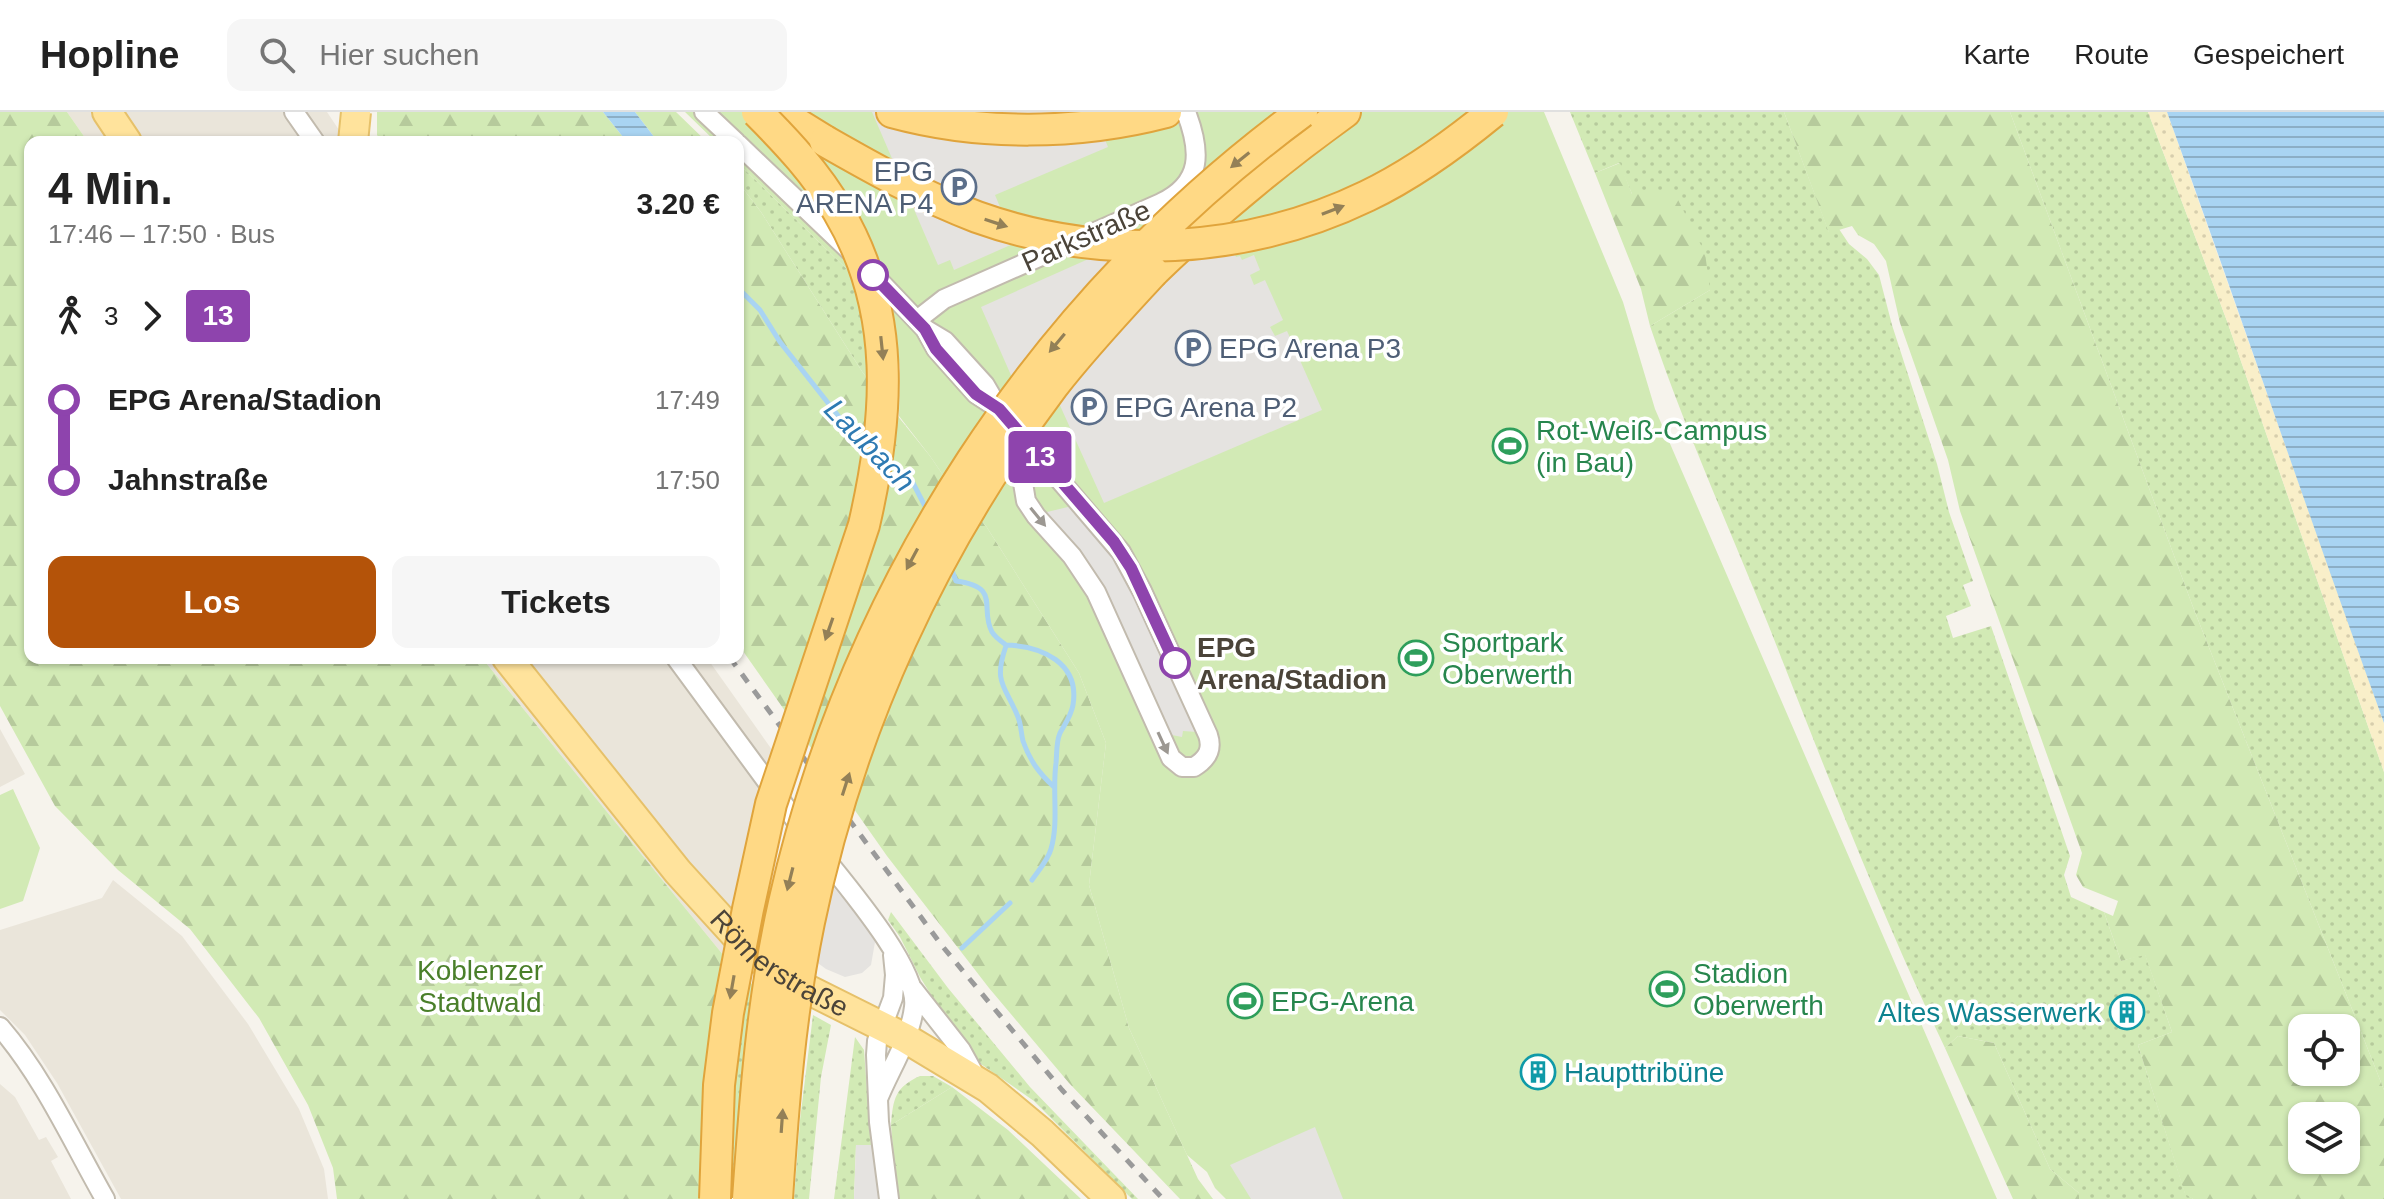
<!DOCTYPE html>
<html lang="de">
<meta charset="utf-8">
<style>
:root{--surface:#fff;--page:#f6f6f6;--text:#222;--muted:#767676;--line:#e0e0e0;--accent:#b45309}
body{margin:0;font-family:Helvetica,sans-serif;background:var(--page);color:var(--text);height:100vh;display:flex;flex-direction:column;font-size:30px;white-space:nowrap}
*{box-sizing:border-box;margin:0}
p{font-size:26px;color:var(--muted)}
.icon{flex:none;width:44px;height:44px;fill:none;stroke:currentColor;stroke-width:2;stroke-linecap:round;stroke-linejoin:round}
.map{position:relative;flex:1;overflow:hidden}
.panel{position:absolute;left:24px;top:24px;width:720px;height:528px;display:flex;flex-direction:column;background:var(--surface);border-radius:16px;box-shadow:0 2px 6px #0004}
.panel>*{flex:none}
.badge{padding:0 16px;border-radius:6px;font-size:28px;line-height:52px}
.fabs{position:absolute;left:2288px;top:902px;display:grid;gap:16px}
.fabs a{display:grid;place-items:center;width:72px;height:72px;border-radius:16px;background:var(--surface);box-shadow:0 2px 6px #0004;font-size:40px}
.map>.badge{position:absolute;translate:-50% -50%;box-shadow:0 0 0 4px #fff}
.legs{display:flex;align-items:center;gap:12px;height:88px;padding:0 24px;font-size:26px}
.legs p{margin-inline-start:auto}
.summary{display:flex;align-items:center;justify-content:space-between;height:136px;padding:0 24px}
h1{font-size:44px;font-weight:700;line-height:60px}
.action{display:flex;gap:16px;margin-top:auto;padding:16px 24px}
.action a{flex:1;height:92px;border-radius:16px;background:var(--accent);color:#fff;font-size:32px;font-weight:700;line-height:92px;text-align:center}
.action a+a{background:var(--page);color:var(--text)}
ul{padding:0 24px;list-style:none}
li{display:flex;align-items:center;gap:28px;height:80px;font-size:30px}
li i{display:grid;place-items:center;width:12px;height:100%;margin:0 10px;background:currentColor}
li i::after{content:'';width:20px;height:20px;margin:-10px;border:6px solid;border-radius:50%;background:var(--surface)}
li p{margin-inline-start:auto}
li:first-child i{background:linear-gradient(#0000 50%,currentColor 0)}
li:last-child i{background:linear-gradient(currentColor 50%,#0000 0)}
header{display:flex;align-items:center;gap:48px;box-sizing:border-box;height:112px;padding:0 40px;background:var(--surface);border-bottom:2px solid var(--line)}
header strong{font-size:38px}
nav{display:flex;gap:44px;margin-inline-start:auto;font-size:28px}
.search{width:560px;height:72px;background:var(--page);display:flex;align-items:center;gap:20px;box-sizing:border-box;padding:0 28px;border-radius:16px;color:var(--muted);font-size:30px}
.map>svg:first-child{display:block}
.residential{fill:#eae5da}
.grass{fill:url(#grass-dots)}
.forest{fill:url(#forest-firs);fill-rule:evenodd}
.sand{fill:url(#sand-dots)}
.green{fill:#d2eab5}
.parking{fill:#e5e3e0}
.water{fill:url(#water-rules)}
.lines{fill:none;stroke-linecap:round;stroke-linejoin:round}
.stream{stroke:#a9d4f2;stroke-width:5}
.minor-casing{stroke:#c2bbae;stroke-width:22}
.primary-casing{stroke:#e6c16a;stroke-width:32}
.trunk-casing{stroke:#e0a43c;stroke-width:34}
.minor{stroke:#fff;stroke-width:18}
.primary{stroke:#ffe39c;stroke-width:28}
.trunk{stroke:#ffd985;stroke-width:30}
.rail{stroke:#9a9a9a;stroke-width:5;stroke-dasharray:10 10;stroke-linecap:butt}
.primary-bridge-casing{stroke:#e6c16a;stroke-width:32;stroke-linecap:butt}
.trunk-bridge-casing{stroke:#e0a43c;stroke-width:34;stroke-linecap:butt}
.primary-bridge{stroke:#ffe39c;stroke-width:28}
.trunk-bridge{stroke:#ffd985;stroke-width:30}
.oneway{fill:#938057}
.oneway2{fill:#9c9892}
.line-1-casing{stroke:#fff;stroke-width:18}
.line-1{stroke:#8e44ad;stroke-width:12}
.stop-1-dot{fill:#fff;stroke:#8e44ad;stroke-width:4}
.labels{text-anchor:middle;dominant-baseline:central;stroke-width:7;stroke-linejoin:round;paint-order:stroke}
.service-label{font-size:28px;fill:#4e5e75;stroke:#fff;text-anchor:start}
.street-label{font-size:28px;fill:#4b4439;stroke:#fff}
.leisure-label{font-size:28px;fill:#27864d;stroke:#fff;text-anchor:start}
.stop-label{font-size:28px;font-weight:bold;fill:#4b4439;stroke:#fff;text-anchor:start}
.park-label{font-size:28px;fill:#4a7f2a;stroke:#fff}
.culture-label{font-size:28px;fill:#0d838f;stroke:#fff;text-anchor:end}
.water-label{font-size:30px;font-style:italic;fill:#2e7ab2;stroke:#fff}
</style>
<header>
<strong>Hopline</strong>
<div class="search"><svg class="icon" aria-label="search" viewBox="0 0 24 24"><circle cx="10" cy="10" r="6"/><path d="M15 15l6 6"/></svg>Hier suchen</div>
<nav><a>Karte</a><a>Route</a><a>Gespeichert</a></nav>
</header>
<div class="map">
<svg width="2384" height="1087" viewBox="0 0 2384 1087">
<defs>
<pattern id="grass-dots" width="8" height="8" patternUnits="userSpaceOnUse" patternTransform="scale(2)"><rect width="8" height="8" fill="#d2eab5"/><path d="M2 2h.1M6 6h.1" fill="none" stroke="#b6ca9c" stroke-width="1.8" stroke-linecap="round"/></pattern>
<pattern id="forest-firs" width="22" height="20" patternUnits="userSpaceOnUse" patternTransform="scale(2)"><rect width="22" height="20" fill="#d2eab5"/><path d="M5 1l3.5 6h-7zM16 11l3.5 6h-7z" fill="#b6ca9c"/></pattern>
<pattern id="sand-dots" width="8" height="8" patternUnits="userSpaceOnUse" patternTransform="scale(2)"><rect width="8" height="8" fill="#f9efc9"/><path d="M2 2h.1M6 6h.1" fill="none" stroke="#d7cead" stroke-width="1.8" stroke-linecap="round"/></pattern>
<pattern id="water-rules" width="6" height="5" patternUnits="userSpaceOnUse" patternTransform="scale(2)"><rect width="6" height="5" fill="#a9d4f2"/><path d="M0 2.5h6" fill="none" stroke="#8caec5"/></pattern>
</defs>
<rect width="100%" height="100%" fill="#f6f3ec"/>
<path class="residential" d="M 67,0 L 327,0 L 347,30 L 88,30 Z
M 482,546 L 707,546 L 775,642 L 724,844 Z
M 0,617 L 25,662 L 0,675 Z
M 113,768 L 182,824 L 248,912 L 299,997 L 324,1057 L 328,1087 L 121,1087 L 57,971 L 25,923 L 0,898 L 0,818 L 102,786 Z
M 0,972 L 15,985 L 39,1028 L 46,1025 L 58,1045 L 51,1049 L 71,1087 L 0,1087 Z"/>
<path class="grass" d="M 1570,0 L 1784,0 L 1829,120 L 1839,117 L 1849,132 L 1867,147 L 1879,163 L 1892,213 L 1937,352 L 1949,400 L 1973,469 L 1963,473 L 1971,494 L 1946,504 L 1953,526 L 1991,514 L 2070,744 L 2064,763 L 2071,785 L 2104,800 L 2121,849 L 2145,842 L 2172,920 L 2138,933 L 2185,1081 L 2193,1087 L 2079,1087 L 2079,1081 L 2050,1057 L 1994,931 L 1958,924 L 1945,936 C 1879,798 1824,654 1768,512 C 1728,413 1684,315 1650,214 L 1710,178 L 1632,82 L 1619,51 L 1595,61 Z
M 2010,0 L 2148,0 L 2227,209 L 2384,660 L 2384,978 L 2193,495 Z
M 738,51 L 856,166 L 873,273 L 863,261 L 761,100 L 738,70 Z
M 891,800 L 948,876 L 1030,975 L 1138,1087 L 1132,1087 L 1034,989 L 968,943 L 920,865 L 900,825 L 888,808 Z
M 748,869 L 756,875 L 738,1008 L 732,1087 L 727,1087 C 731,1014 737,942 748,869 Z
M 813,903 L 831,913 L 821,965 L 809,1087 L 794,1087 L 800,1008 Z
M 855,925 L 864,938 L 871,1033 L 856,1033 L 854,1087 L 834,1087 Z
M 920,964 L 933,964 L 952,975 L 891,1013 C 893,987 895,975 920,964 Z"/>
<path class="forest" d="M 0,0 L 67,0 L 88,30 L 30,30 L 30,546 L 482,546 L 724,844 L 701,1087 L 337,1087 L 333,1056 L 308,993 L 259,906 L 190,817 L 118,758 L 55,694 L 0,594 Z
M 377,0 L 603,0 L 627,30 L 382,30 L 377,23 Z
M 635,0 L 676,0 L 707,30 L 658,30 Z
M 1784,0 L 2010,0 L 2193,495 L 2384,978 L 2384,1087 L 2193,1087 L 2185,1082 L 2138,933 L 2172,920 L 2145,843 L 2121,849 L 2104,800 L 2113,804 L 2118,789 L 2083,775 L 2076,763 L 2082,741 L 1960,399 L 1948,348 L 1900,211 L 1886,149 L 1874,132 L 1858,123 L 1852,114 L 1829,121 ZM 2302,916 L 2346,916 L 2346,960 L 2302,960 ZM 2302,1004 L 2346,1004 L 2346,1048 L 2302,1048 Z
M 1620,51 L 1632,82 L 1674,80 L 1705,141 L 1710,178 L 1650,214 L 1641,177 L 1595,61 Z
M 738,70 L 761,100 L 863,261 L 930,344 L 945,366 L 986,414 L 1079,561 L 1106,631 L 1089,773 L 1129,916 L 1198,1067 L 1213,1087 L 1180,1087 L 1069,971 L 989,876 L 887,744 L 738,532 Z
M 1958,924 L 1994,931 L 2050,1057 L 2079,1081 L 2079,1087 L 2013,1087 L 1945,936 Z
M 952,975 L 1008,1018 L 1081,1087 L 897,1087 L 891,1013 Z"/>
<path class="sand" d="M 2148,0 L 2167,0 L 2384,611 L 2384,660 L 2227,209 Z"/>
<path class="green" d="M 685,0 L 1544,0 L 1623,190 L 1655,297 L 1997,1087 L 1226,1087 L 1215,1076 L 1207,1060 L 1187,1043 L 1129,916 L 1089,773 L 1106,631 L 1079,561 L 986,414 L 945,366 L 930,344 L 899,304 L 900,256 L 894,207 L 856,166 L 738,51 L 738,30 L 716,30 Z
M 13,677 L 40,736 L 23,789 L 0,797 L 0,683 Z"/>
<path class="parking" d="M 872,0 L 1094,0 L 1108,35 L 995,83 L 1015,131 L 954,158 L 950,148 L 938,153 Z
M 1187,103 L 1231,133 L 1236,145 L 1240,144 L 1242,148 L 1254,143 L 1260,158 L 1250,163 L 1254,173 L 1265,168 L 1283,208 L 1270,215 L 1275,224 L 1287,219 L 1322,298 L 1104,391 L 1044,258 L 1014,270 L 981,195 Z
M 1072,394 L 1103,430 L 1118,452 L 1197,620 L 1183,619 L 1182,625 L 1167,622 L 1043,401 Z
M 803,739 L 861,808 L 875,830 L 871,853 L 862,861 L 845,865 L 826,857 L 766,813 Z
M 1315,1015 L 1343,1087 L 1251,1087 L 1230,1053 Z
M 856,1033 L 875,1033 L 881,1087 L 854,1087 Z"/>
<path class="water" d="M 603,0 L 635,0 L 658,30 L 627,30 Z
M 2167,0 L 2384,0 L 2384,611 C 2310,408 2241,203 2167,0 Z"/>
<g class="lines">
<path class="stream" d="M 738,176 L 760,198 L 780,230 L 847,315 L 867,332
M 887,347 L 913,371 L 929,402
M 951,456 L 956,469 C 1002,475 979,496 992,520 C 995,525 1002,530 1006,533 C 1042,534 1080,551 1073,593 C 1071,604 1065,612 1060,621 C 1056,630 1057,642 1056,651 C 1052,680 1059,709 1051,737 C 1048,748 1038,759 1032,768
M 1006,534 C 993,571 1005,573 1018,605 C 1021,612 1021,621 1023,629 C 1030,649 1039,661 1054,675
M 962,836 L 1010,791"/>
<g class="minor-casing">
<path id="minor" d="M 294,0 L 315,30
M 704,0 L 736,30
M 738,32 L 850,139
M 871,160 L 925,217 L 936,237 L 976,282 L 993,293
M 917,208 L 944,187 L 1161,91 C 1203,71 1201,39 1186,0
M 925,217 L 945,229 L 985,273 L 999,297 L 1121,440 L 1142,479 L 1208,623 C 1213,638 1207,647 1194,655 L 1182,655 L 1171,646 L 1096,480 L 1072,444 L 1036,404 L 1026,389 L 1023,371 L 1029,332
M 676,546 L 807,724
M 823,744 C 847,774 919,858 914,895 C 910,928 890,957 878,987
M 913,877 L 961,938 L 977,967
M 0,915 C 44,966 72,1029 105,1087
M 889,1087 L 879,1010 L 876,943 L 877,929 L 893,886 L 895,863 L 893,843"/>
</g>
<g class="primary-casing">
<g id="primary">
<path d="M 107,0 L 127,30"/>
<path id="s1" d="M 507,546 L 678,760 L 750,839 L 771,855 L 807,877 L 905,926 L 988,976 L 1042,1021 L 1111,1087"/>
</g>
</g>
<g class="trunk-casing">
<path id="trunk" d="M 778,0 L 825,29
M 892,0 C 980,24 1078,23 1166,0
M 1153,160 C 1213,102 1277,49 1345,0"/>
</g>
<use href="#minor" class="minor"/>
<use href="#primary" class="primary"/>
<use href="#trunk" class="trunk"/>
<path class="rail" d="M 350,0 L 371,30
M 730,546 L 943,835 L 1062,978 L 1163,1087"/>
<g class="primary-bridge-casing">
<path id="primary-bridge" d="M 353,30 L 356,0"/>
</g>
<g class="trunk-bridge-casing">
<path id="trunk-bridge" d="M 825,29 C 874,57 924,85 977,105 C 1103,150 1247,142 1367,84 C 1413,62 1454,32 1493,0
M 715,1087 L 719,973 L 728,901 L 748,797 L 771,692 L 864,413 C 889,305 897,198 838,99 C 817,62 787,30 757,0
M 748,1087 C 755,988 762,888 784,791 C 856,473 1040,193 1302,0
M 777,1087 C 783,994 790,902 809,810 C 849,615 933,433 1053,274 C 1084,234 1119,197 1153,160"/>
</g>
<use href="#primary-bridge" class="primary-bridge"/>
<use href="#trunk-bridge" class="trunk-bridge"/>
</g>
<defs><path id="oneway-solid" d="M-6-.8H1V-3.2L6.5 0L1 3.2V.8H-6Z" transform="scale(2)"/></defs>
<g class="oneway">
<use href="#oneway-solid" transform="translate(1240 48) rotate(141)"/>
<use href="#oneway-solid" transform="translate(1333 98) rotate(-21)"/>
<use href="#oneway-solid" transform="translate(996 111) rotate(18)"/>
<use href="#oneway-solid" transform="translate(1057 231) rotate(130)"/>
<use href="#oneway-solid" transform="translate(882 236) rotate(84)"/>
<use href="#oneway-solid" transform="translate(912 447) rotate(118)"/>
<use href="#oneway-solid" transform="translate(829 517) rotate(109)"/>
<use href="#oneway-solid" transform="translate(846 672) rotate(-72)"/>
<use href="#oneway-solid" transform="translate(790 767) rotate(104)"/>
<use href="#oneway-solid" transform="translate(732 875) rotate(100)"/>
<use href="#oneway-solid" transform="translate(782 1009) rotate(-86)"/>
</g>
<g class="oneway2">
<use href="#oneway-solid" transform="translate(1038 405) rotate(51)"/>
<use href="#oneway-solid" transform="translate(1163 631) rotate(65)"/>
</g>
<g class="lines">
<g class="line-1-casing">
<path id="line-1" d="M 873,163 L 925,217 L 936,237 L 976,282 L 999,297 L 1114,430 L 1131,456 L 1175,551"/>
</g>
<use href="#line-1" class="line-1"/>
</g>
<defs>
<g id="parking-ring" transform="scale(1.8)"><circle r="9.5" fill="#fff" stroke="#5c6f8a" stroke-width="1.5"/><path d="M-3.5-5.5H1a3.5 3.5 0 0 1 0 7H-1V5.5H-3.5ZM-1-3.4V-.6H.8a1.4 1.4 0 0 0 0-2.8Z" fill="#5c6f8a"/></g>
<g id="stadium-ring" transform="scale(1.8)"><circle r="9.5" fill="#fff" stroke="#2e9e5b" stroke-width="1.5"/><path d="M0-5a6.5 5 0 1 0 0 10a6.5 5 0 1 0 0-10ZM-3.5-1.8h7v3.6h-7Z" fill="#2e9e5b"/></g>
<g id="building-ring" transform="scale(1.8)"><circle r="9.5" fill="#fff" stroke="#0f9aa8" stroke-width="1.5"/><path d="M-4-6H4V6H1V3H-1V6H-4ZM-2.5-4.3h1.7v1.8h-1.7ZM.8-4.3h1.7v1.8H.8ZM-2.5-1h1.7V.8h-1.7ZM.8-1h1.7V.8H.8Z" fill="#0f9aa8"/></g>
</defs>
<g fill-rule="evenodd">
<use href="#parking-ring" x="959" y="75"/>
<use href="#parking-ring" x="1193" y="236"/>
<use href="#parking-ring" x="1089" y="295"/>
<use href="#stadium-ring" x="1510" y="334"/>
<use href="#stadium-ring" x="1416" y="546"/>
<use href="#stadium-ring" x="1667" y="877"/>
<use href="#stadium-ring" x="1245" y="889"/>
<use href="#building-ring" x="2127" y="900"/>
<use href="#building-ring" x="1538" y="960"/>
</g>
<g class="stop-1-dot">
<circle cx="873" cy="163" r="14"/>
<circle cx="1175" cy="551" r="14"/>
</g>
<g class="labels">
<g class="service-label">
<text x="933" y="59" text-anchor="end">EPG<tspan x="933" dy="32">ARENA P4</tspan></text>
<text x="1219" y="236">EPG Arena P3</text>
<text x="1115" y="295">EPG Arena P2</text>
</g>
<g class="street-label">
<text transform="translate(1086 124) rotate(-24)">Parkstraße</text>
<text stroke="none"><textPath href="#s1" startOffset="412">Römerstraße</textPath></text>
</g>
<g class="leisure-label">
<text x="1536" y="318">Rot-Weiß-Campus<tspan x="1536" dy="32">(in Bau)</tspan></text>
<text x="1442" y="530">Sportpark<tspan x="1442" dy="32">Oberwerth</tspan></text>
<text x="1693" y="861">Stadion<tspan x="1693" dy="32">Oberwerth</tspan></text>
<text x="1271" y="889">EPG-Arena</text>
</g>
<g class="stop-label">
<text x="1197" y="535">EPG<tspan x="1197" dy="32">Arena/Stadion</tspan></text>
</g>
<g class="park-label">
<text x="480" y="858">Koblenzer<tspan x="480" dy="32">Stadtwald</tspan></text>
</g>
<g class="culture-label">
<text x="2101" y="900">Altes Wasserwerk</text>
<text x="1564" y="960" text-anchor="start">Haupttribüne</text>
</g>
<g class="water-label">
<text transform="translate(870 333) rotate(46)">Laubach</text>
</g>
</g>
</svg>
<div class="fabs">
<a><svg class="icon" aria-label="locate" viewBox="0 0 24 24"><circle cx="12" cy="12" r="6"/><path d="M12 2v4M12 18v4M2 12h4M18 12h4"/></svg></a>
<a><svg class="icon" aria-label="layers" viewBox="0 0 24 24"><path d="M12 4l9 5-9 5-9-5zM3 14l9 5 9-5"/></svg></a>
</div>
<b class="badge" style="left:1040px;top:345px;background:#8e44ad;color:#fff">13</b>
<section class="panel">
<div class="summary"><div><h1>4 Min.</h1><p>17:46 – 17:50 · Bus</p></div><b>3.20 €</b></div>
<div class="legs"><svg class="icon" aria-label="walk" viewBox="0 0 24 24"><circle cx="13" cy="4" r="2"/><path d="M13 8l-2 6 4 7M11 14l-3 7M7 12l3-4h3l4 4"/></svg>3<svg class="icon" aria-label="forward" viewBox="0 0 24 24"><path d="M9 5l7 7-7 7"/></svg><b class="badge" style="background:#8e44ad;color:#fff">13</b></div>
<ul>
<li><i style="color:#8e44ad"></i><b>EPG Arena/Stadion</b><p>17:49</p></li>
<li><i style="color:#8e44ad"></i><b>Jahnstraße</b><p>17:50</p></li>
</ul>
<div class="action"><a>Los</a><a>Tickets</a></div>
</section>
</div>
